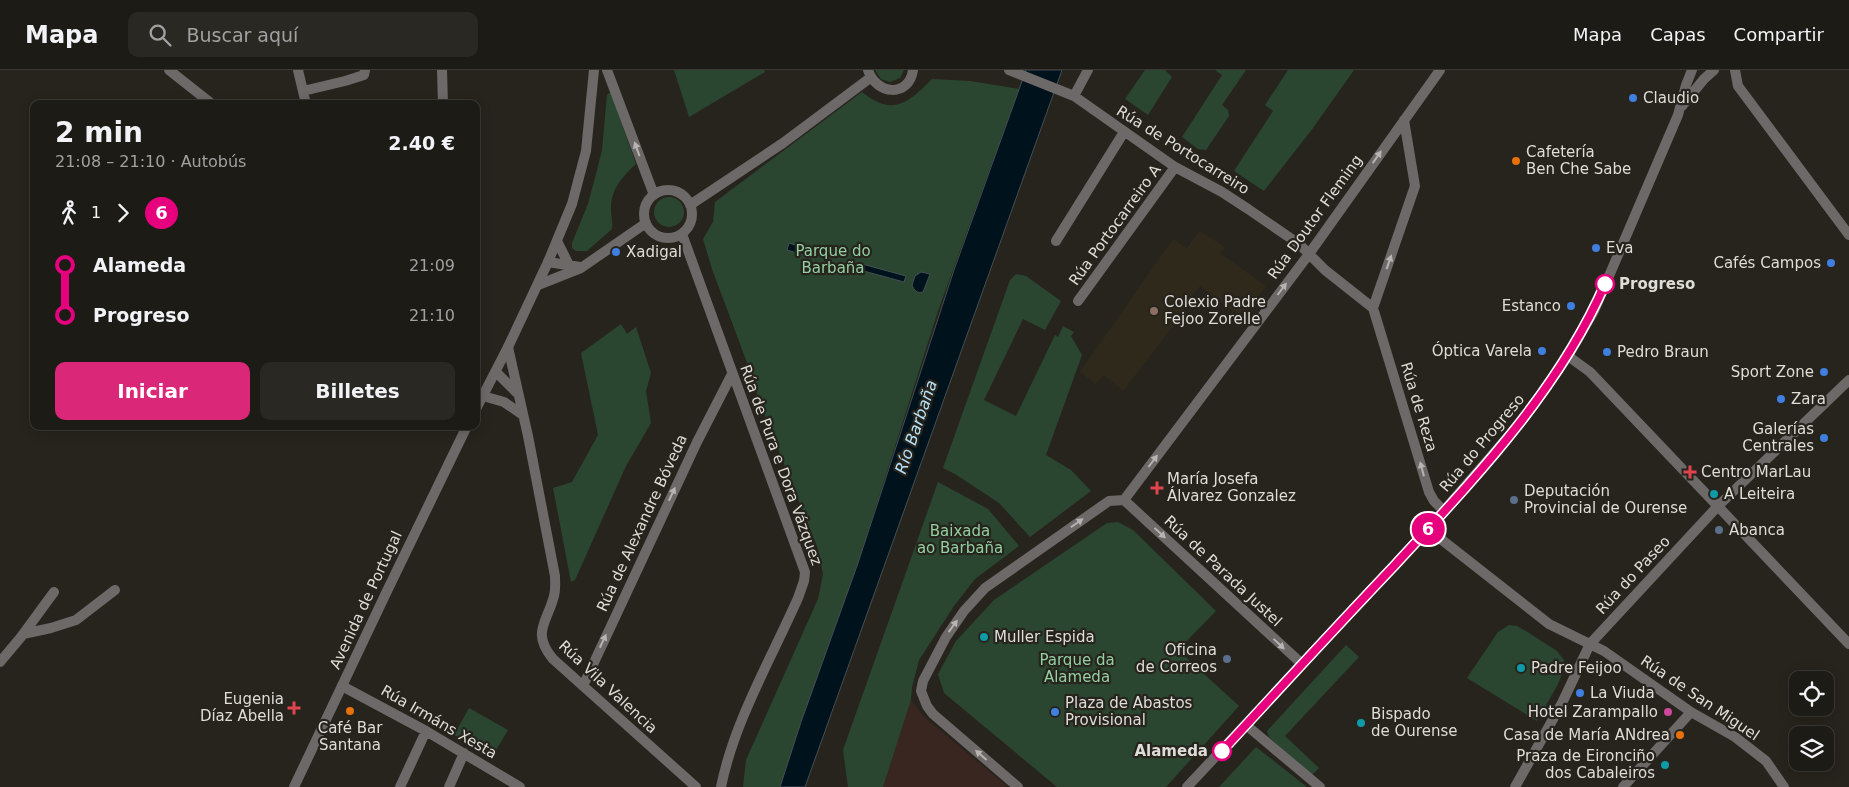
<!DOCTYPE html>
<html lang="es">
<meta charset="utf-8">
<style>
:root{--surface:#1d1b16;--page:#2a2823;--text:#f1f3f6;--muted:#a0a1a1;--line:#3b3935;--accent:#db2777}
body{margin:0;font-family:"DejaVu Sans",sans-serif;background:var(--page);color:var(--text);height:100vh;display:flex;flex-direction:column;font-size:19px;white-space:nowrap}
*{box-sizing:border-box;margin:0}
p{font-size:16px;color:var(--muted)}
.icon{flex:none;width:28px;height:28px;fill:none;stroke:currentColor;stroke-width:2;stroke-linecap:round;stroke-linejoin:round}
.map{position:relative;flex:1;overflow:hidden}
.sheet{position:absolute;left:30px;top:30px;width:450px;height:330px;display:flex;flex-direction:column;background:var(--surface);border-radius:10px;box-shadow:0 2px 12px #0003,0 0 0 1px var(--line)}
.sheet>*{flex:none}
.badge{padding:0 10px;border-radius:16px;font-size:18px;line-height:32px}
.tools{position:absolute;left:1789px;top:601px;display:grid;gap:10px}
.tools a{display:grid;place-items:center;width:45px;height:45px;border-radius:10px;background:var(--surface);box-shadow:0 2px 12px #0003,0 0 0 1px var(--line);font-size:25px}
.map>.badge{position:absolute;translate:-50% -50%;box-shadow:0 0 0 2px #fff}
.legs{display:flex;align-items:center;gap:8px;height:55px;padding:0 25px;font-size:16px}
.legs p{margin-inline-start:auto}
.headline{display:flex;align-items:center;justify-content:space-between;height:85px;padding:0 25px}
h1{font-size:28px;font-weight:700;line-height:38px}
.button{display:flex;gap:10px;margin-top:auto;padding:10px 25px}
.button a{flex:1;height:58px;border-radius:10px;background:var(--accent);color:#fff;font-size:20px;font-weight:700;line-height:58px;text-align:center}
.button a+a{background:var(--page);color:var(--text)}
ul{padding:0 25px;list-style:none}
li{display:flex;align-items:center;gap:18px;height:50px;font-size:19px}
li i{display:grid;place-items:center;width:8px;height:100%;margin:0 6px;background:currentColor}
li i::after{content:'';width:12px;height:12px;margin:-6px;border:4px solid;border-radius:50%;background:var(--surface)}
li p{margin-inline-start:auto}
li:first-child i{background:linear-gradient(#0000 50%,currentColor 0)}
li:last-child i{background:linear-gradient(currentColor 50%,#0000 0)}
header{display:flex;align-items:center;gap:30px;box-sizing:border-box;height:70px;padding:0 25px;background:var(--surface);border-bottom:1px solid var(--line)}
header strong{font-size:24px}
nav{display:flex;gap:28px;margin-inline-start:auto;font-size:18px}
.search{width:350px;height:45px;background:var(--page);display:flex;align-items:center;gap:12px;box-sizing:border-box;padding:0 18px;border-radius:10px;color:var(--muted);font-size:19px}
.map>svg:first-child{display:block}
.commercial{fill:#392621}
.built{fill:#2f291c}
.green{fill:#2a4631}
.water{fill:#00121c;stroke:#434f54}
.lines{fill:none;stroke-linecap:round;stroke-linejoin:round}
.pedestrian{stroke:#6e6969;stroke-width:10}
.minor{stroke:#6e6969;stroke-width:10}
.tertiary{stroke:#6e6969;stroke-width:10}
.oneway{fill:#b7b4b1}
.line-1-casing{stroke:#fff;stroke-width:11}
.line-1{stroke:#e6007e;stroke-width:8}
.shop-dot{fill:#3f7fe0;stroke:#27241d;stroke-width:2}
.food-dot{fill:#e8710a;stroke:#27241d;stroke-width:2}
.stop-1-dot{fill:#fff;stroke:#e6007e;stroke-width:2.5}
.education-dot{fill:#8d6e63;stroke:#27241d;stroke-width:2}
.health-dot{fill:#e0444e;stroke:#27241d;stroke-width:2}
.culture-dot{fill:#0f9aa8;stroke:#27241d;stroke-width:2}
.service-dot{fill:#5c6f8a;stroke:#27241d;stroke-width:2}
.hotel-dot{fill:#d1479c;stroke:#27241d;stroke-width:2}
.labels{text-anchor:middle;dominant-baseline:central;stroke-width:4.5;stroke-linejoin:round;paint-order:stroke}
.poi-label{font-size:15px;fill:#dfddd8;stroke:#27241d;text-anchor:start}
.street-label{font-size:15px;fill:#dfddd8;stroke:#27241d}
.park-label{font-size:15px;fill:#92d0a1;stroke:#27241d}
.stop-label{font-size:15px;font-weight:bold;fill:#dfddd8;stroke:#27241d;text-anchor:start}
.water-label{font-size:16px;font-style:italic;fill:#b6e2f8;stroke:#27241d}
</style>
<header>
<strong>Mapa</strong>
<div class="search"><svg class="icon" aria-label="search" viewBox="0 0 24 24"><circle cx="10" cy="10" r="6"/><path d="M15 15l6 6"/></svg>Buscar aquí</div>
<nav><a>Mapa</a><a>Capas</a><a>Compartir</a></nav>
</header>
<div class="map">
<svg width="1849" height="717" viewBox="0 0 1849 717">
<rect width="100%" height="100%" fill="#27241d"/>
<path class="commercial" d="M 911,630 L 924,647 L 1008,717 L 883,717 Z"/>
<path class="built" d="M 1200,161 L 1225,177 L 1221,184 L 1266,216 L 1242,248 L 1200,216 L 1187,231 L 1190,234 L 1123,321 L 1104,305 L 1096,314 L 1080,302 L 1173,169 L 1187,178 Z"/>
<path class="green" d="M 674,0 L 764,0 L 765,2 L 689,47 Z
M 875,0 L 904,0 L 900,8 L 890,12 L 881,9 Z
M 1145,0 L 1165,0 L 1172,7 L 1148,45 L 1125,29 Z
M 1215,0 L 1246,0 L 1222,35 L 1228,40 L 1229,46 L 1206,80 L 1198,79 L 1182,67 L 1222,5 Z
M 1288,0 L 1354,0 L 1313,58 L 1264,121 L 1234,101 L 1273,41 L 1265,35 Z
M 932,9 L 970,11 L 1019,19 L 938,241 L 858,493 L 801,652 L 780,717 L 743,717 L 746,690 L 818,529 L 823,504 L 818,479 L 761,336 L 749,298 L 712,199 L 703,169 L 713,152 L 715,132 L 862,22 C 893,47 908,33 932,9 Z
M 609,23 L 611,23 L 636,94 C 622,107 611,119 611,139 C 611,146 613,152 612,159 L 587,181 L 576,181 L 572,178 L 572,173 L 588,134 L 597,100 L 602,80 L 607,25 Z
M654 142a15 15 0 1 1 30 0a15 15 0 1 1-30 0Z
M 1016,204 L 1026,206 L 1061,231 L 1045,260 L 1023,249 L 984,330 L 1016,346 L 1055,265 L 1058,267 L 1063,256 L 1074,262 L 1071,266 L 1082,285 L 1046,385 L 1071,400 L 1091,421 L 1030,467 L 999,433 L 955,404 L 943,398 L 1010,210 Z
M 621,254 L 627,264 L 636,257 L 651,303 L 646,321 L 651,353 L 626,396 L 575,510 L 571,512 L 553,418 L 572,412 L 598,365 L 581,283 Z
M 938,412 L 988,439 L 1019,476 L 975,509 L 954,536 L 919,590 L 912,617 L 911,630 L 883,717 L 848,717 L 843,680 Z
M 1118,452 L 1133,460 L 1216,541 L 1178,580 L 1239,636 L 1166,717 L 1057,717 L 944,623 L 938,604 L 956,571 L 994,530 L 1107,453 Z
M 1509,555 L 1517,556 L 1529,563 L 1557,581 L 1564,590 L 1564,600 L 1557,616 L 1537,651 L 1467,608 L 1498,562 Z
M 1346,575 L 1359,587 L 1285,666 L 1319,698 L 1312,705 L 1269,667 L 1267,661 Z
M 469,638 L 508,660 L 492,687 L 454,665 Z
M 1256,677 L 1307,717 L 1219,717 Z"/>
<path class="water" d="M 1026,0 L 1062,0 L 805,717 L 780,717 L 801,652 L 858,493 L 954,200 Z
M 789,173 L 813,181 L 811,187 L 787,180 Z
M 851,191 L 906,206 L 904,212 L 849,197 Z
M 921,202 L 930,204 L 923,222 C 917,224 914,220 912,215 L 915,206 Z"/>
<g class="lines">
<path class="pedestrian" d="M 1735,0 L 1738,16 L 1849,165
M 1568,286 L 1590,302 L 1849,574
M 1428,459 L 1549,554 L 1604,581 L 1691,642 L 1735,667 L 1766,691 L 1784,717
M 1246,655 L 1320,717
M 1515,717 L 1562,633 L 1590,574 L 1717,437 L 1849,310
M 1623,717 L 1691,642"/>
<path class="minor" d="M 169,0 L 212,34
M 298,0 L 306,34
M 442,0 L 443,34
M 607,0 L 654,125
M 868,0 C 876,25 909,28 913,0
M 1009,0 L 1074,26 L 1175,97 L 1222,122 L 1248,139 L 1299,174 L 1325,200 L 1373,238 L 1429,422 L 1434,431 L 1444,441
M 303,21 L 345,11 L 364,5 L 365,0
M 1074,26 L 1088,0
M644 144a24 24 0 1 1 48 0a24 24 0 1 1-48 0Z
M 690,135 L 783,73 L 870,8
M 682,164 L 805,502 L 804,511 L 798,528 C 771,589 734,652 721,717
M 557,171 L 569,195
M 1056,171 L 1124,62
M 548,192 L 580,197
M 538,215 L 581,198 L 646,153
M 1078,231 L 1175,97
M 1373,238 L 1415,116 L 1404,50
M 508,277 L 528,366 L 555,506 C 555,513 556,519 554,526 C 547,553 531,562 553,589 L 696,717
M 496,302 L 517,323
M 483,326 L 504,332 L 523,345
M 1124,430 L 1309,184 L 1440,0
M 1124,430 L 1302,594
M 23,564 L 51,558 L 76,550 L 115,520
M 0,592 L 21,567 L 54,522
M 342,616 L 426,661 L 520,717
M 583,616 L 697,372 L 732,304
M 400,717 L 426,661
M 449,717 L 464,683
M 1018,717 L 933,644 L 927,636 L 921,621 L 923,611 L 946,567 L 964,541 L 985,518 L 1109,431 L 1124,430"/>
<path class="tertiary" d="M 1682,36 L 1704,9 L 1714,0
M 476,339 L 508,277 L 548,192 L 572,134 L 586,81 L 594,0
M 294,717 L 387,521 L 467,356
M 1187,717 L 1428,459 L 1525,347 L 1568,286 L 1594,241 L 1678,45 L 1686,15 L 1692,0"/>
</g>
<defs><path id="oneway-solid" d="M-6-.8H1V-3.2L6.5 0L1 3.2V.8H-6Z" transform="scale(1.25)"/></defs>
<g class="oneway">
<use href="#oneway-solid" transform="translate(637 79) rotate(-110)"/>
<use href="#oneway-solid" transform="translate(1377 87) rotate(-55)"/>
<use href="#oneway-solid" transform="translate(1389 192) rotate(-71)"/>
<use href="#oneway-solid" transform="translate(1282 219) rotate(-53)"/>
<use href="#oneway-solid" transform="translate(1153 391) rotate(-53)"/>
<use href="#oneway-solid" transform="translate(1422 399) rotate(-105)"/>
<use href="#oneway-solid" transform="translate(672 424) rotate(-65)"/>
<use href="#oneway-solid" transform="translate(1077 453) rotate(-35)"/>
<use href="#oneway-solid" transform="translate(1160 463) rotate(43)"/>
<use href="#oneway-solid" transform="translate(953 556) rotate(-54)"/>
<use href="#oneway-solid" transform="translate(603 571) rotate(-65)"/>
<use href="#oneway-solid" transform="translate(1279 574) rotate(43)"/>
<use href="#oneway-solid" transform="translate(981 685) rotate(-139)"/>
</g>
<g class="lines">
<g class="line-1-casing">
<path id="line-1" d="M 1222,681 C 1279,619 1337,556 1395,495 C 1474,409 1558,322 1605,214"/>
</g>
<use href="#line-1" class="line-1"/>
</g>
<g class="shop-dot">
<circle cx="1633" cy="28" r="5"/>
<circle cx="1596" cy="178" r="5"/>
<circle cx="616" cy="182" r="5"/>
<circle cx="1831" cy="193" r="5"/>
<circle cx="1571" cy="236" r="5"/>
<circle cx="1542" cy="281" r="5"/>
<circle cx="1607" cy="282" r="5"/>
<circle cx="1824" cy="302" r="5"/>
<circle cx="1781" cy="329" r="5"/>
<circle cx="1824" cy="368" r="5"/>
<circle cx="1580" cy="623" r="5"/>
<circle cx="1055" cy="642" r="5"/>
</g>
<g class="food-dot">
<circle cx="1516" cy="91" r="5"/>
<circle cx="350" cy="641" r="5"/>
<circle cx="1680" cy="665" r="5"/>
</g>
<g class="stop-1-dot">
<circle cx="1605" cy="214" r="9"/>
<circle cx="1222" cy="681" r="9"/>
</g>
<circle class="education-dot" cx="1154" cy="241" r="5"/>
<g class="health-dot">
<path d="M1687.5 394.5h5v5h5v5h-5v5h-5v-5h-5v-5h5z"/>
<path d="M1154.5 410.5h5v5h5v5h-5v5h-5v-5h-5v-5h5z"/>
<path d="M291.5 630.5h5v5h5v5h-5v5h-5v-5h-5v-5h5z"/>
</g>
<g class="culture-dot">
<circle cx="1714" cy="424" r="5"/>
<circle cx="984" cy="567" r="5"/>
<circle cx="1521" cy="598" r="5"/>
<circle cx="1361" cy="653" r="5"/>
<circle cx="1665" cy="695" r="5"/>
</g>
<g class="service-dot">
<circle cx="1514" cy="430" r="5"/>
<circle cx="1719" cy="460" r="5"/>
<circle cx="1227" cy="589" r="5"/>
</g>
<circle class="hotel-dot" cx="1668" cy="642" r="5"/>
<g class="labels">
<g class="poi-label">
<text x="1643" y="28">Claudio</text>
<text x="1526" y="82">Cafetería<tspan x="1526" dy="17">Ben Che Sabe</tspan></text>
<text x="1606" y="178">Eva</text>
<text x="626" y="182">Xadigal</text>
<text x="1821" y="193" text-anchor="end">Cafés Campos</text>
<text x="1164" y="232">Colexio Padre<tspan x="1164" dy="17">Fejoo Zorelle</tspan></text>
<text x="1561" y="236" text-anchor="end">Estanco</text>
<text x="1532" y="281" text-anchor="end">Óptica Varela</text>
<text x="1617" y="282">Pedro Braun</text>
<text x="1814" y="302" text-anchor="end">Sport Zone</text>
<text x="1791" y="329">Zara</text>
<text x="1814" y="359" text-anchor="end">Galerías<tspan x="1814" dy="17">Centrales</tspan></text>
<text x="1701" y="402">Centro MarLau</text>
<text x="1167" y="409">María Josefa<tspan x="1167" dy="17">Álvarez Gonzalez</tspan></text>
<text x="1524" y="421">Deputación<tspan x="1524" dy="17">Provincial de Ourense</tspan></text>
<text x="1724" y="424">A Leiteira</text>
<text x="1729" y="460">Abanca</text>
<text x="994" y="567">Muller Espida</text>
<text x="1217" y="580" text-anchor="end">Oficina<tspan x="1217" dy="17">de Correos</tspan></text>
<text x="1531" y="598">Padre Feijoo</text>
<text x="1590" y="623">La Viuda</text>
<text x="284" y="629" text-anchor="end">Eugenia<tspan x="284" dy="17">Díaz Abella</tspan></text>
<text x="1065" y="633">Plaza de Abastos<tspan x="1065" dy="17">Provisional</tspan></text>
<text x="1658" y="642" text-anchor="end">Hotel Zarampallo</text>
<text x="1371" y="644">Bispado<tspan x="1371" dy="17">de Ourense</tspan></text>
<text x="350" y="658" text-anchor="middle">Café Bar<tspan x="350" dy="17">Santana</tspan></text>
<text x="1670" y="665" text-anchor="end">Casa de María ANdrea</text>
<text x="1655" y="686" text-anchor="end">Praza de Eironciño<tspan x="1655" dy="17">dos Cabaleiros</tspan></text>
</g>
<g class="street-label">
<text transform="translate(1183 80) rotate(32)">Rúa de Portocarreiro</text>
<text transform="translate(1315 147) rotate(-54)">Rúa Doutor Fleming</text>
<text transform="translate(1115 155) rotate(-54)">Rúa Portocarreiro A</text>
<text transform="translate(1419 337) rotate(73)">Rúa de Reza</text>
<text transform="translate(1482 373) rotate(-50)">Rúa do Progreso</text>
<text transform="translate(781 395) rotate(70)">Rúa de Pura e Dora Vázquez</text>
<text transform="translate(642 453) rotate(-65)">Rúa de Alexandre Bóveda</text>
<text transform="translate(1223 501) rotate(43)">Rúa de Parada Justel</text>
<text transform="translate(1633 505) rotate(-47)">Rúa do Paseo</text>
<text transform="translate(366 530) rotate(-65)">Avenida de Portugal</text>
<text transform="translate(608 617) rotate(43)">Rúa Vila Valencia</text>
<text transform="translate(1700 628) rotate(34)">Rúa de San Miguel</text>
<text transform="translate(439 652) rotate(30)">Rúa Irmáns Xesta</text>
</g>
<g class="park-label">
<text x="833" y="181">Parque do<tspan x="833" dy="17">Barbaña</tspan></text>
<text x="960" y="461">Baixada<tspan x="960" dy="17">ao Barbaña</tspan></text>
<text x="1077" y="590">Parque da<tspan x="1077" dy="17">Alameda</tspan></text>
</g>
<g class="stop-label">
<text x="1619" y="214">Progreso</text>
<text x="1208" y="681" text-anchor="end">Alameda</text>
</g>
<g class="water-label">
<text transform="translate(916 357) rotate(-71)">Río Barbaña</text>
</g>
</g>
</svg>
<div class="tools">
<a><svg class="icon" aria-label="locate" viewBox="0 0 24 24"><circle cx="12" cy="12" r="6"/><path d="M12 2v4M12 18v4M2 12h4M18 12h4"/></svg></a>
<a><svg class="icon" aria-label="layers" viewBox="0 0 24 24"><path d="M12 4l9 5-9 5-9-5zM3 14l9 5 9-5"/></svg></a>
</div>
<b class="badge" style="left:1428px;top:459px;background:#e6007e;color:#fff">6</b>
<section class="sheet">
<div class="headline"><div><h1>2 min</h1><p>21:08 – 21:10 · Autobús</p></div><b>2.40 €</b></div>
<div class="legs"><svg class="icon" aria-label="walk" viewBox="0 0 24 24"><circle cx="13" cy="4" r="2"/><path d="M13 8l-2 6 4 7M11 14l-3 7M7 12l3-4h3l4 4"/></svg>1<svg class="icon" aria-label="forward" viewBox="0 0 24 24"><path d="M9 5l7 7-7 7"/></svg><b class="badge" style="background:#e6007e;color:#fff">6</b></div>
<ul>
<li><i style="color:#e6007e"></i><b>Alameda</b><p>21:09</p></li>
<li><i style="color:#e6007e"></i><b>Progreso</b><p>21:10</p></li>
</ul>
<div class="button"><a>Iniciar</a><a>Billetes</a></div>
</section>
</div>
